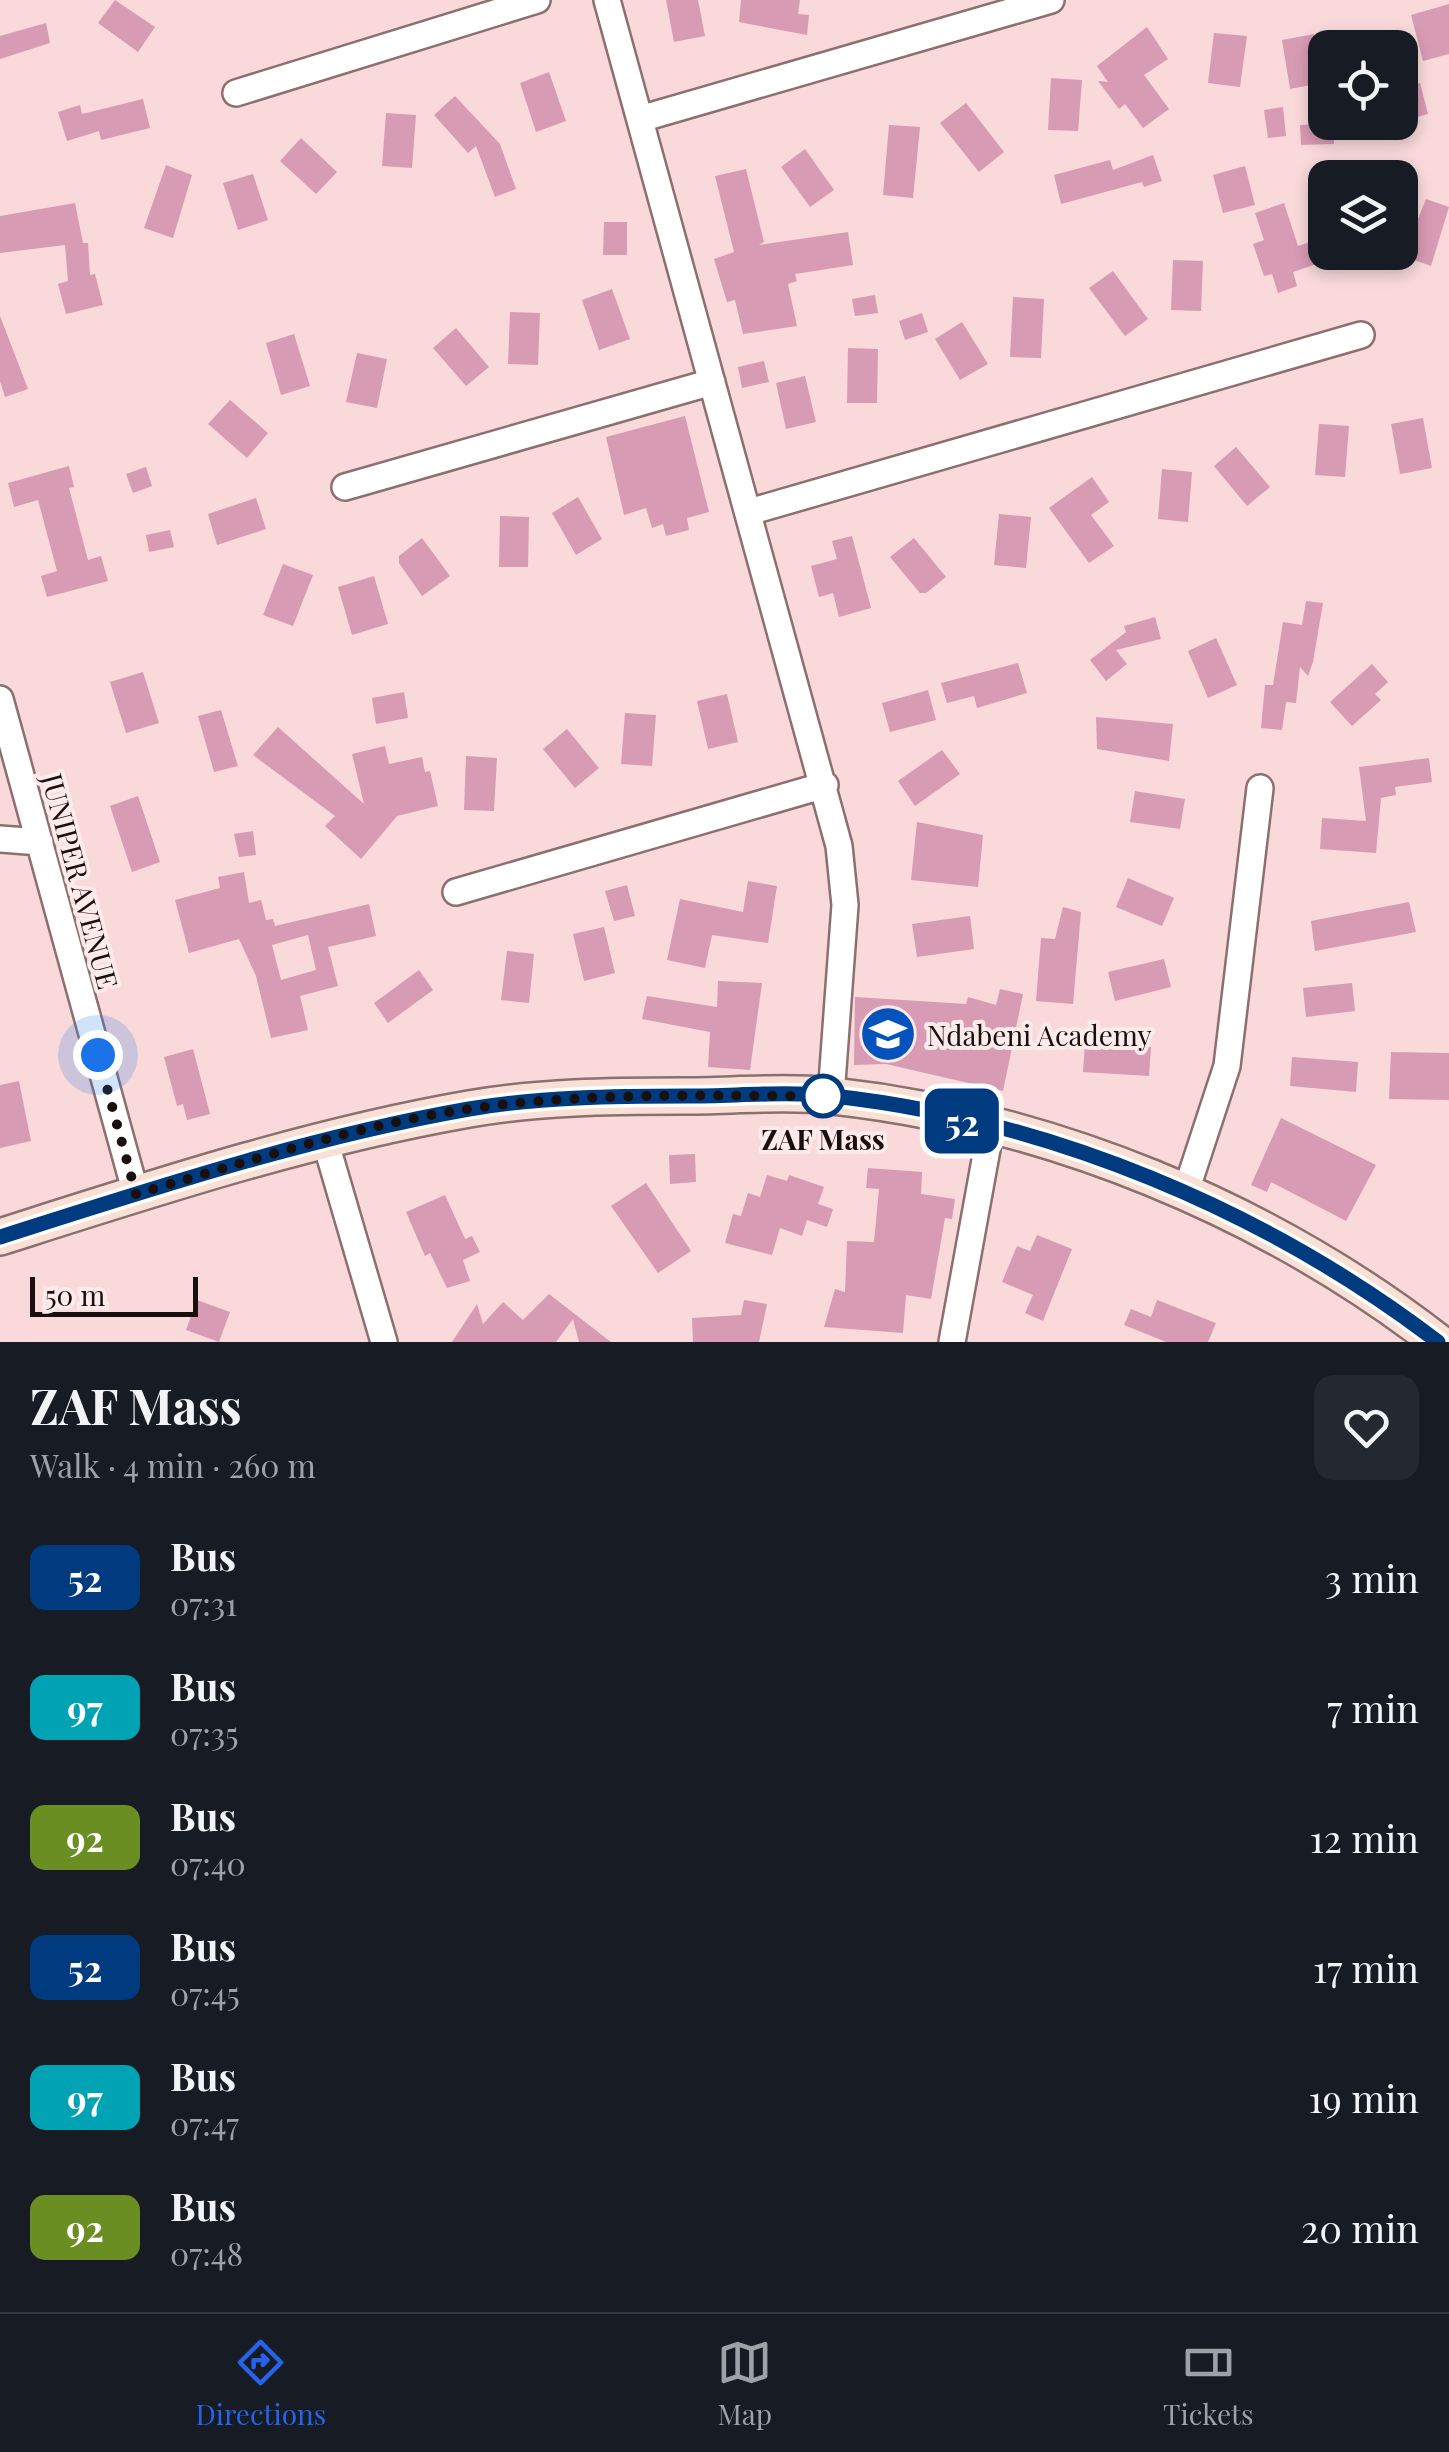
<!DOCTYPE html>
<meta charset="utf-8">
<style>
:root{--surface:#171b24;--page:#242831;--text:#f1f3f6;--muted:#9ea1a6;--line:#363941;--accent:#2563eb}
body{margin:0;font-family:"Playfair Display",serif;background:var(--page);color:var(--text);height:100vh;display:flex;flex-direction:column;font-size:38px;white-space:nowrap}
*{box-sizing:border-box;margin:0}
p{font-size:32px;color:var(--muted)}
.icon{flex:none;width:55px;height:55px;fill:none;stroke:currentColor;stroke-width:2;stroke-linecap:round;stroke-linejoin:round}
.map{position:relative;height:1342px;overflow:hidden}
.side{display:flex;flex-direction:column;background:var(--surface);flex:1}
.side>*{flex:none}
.badge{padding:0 20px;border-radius:15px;font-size:35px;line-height:65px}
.buttons{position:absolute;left:1308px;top:30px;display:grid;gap:20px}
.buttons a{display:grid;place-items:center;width:110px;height:110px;border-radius:20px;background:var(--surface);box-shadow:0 5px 15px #0003;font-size:50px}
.scale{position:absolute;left:30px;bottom:25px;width:168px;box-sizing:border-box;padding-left:10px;border:5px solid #190f0f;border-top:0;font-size:28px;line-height:35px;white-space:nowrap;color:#190f0f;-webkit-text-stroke:8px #fdeaea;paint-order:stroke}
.you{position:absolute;width:50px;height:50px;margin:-25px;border:8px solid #fff;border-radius:50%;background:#1a73e8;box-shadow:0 0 0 15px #1a73e833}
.map>.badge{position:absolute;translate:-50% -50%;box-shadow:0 0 0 5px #fff}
.round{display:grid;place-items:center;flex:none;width:105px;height:105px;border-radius:20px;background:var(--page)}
.headline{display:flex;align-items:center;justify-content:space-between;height:170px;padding:0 30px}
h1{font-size:48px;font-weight:700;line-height:75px}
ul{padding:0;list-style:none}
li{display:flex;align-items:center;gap:30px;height:130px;padding:0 30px}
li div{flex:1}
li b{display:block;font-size:38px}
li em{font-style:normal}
li .badge{min-width:110px;font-weight:700;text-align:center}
.menu{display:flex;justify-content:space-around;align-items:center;height:140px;border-top:2px solid var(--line);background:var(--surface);font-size:28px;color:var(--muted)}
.menu a{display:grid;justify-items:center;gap:5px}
.menu .selected{color:var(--accent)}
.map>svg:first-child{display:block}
.building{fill:#d89bb4;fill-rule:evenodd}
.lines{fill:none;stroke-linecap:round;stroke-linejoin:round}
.minor-casing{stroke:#8c7070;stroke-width:30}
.secondary-casing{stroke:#8c7070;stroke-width:40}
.minor{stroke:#fff;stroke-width:25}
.secondary{stroke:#f8e0d7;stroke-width:35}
.line-casing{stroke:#fff;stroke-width:22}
.line{stroke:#003b80;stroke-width:15}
.walk{stroke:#190f0f;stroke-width:10;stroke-dasharray:0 18}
.stop-dot{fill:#fff;stroke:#003b80;stroke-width:5}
.labels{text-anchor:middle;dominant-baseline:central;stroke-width:8;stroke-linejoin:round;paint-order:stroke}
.street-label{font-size:28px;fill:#190f0f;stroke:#fdeaea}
.poi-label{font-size:28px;fill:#190f0f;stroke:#fdeaea;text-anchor:start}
.stop-label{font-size:28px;font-weight:bold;fill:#190f0f;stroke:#fdeaea}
</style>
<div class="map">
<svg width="1449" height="1342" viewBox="0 0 1449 1342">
<rect width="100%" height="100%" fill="#f9d9d9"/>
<path class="building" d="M 115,0 L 155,27 L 138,52 L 98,23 Z
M 666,0 L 698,0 L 705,36 L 674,42 Z
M 741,0 L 800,0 L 798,14 L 809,15 L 807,35 L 739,22 Z
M 1449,4 L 1449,54 L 1423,61 L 1411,15 Z
M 46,23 L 50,43 L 0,59 L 0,36 Z
M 1147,27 L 1168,59 L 1144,75 L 1169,109 L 1143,128 L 1125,104 L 1119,109 L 1098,81 L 1108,82 L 1097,66 Z
M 1214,33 L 1247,36 L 1240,87 L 1208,83 Z
M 1314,34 L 1322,83 L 1290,89 L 1282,40 Z
M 549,72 L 566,121 L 536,132 L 520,83 Z
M 1051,78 L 1082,80 L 1078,131 L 1048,130 Z
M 1420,83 L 1428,114 L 1400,122 L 1400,89 Z
M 455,96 L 500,144 L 516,189 L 495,197 L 476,146 L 468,153 L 434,115 Z
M 143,99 L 150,128 L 101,140 L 99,131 L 67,141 L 58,112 L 80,105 L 82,114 Z
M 966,103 L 1004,152 L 979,172 L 940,123 Z
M 1283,107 L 1286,136 L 1268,138 L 1264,110 Z
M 386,113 L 416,115 L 412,168 L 382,166 Z
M 1334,124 L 1334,144 L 1301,145 L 1300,125 Z
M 889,125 L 920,127 L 913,198 L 883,195 Z
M 301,138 L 337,172 L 316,194 L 280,161 Z
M 805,149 L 834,190 L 810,207 L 781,167 Z
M 1153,155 L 1162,181 L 1144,187 L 1142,182 L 1061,204 L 1054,175 L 1110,160 L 1113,170 Z
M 166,165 L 192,175 L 173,238 L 144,228 Z
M 1245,166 L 1255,205 L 1223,213 L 1213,175 Z
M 746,169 L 764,242 L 759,245 L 848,232 L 853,265 L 795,274 L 797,281 L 788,284 L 797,326 L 743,334 L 735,300 L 727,302 L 714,259 L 734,252 L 715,176 Z
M 253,174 L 268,220 L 238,230 L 223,183 Z
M 1426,199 L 1449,207 L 1431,266 L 1403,256 Z
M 75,203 L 83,243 L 88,243 L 90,275 L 95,274 L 103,305 L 66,314 L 58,284 L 68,281 L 65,245 L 0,253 L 0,216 Z
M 1284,203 L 1298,246 L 1325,237 L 1325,261 L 1293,272 L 1297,286 L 1278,293 L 1272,274 L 1264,276 L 1253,244 L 1264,240 L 1255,213 Z
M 604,222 L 627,222 L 627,255 L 603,255 Z
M 1173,260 L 1203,261 L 1201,311 L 1171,310 Z
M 1113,271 L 1148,319 L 1125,336 L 1089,288 Z
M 612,289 L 630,339 L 599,350 L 582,300 Z
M 875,295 L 878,313 L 855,316 L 852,299 Z
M 1013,297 L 1044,299 L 1041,358 L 1010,357 Z
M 510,312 L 540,313 L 538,365 L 508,364 Z
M 922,313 L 928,332 L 905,340 L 899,321 Z
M 0,316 L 28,389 L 5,397 L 0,381 Z
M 962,322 L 988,364 L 960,380 L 935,339 Z
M 456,328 L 489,367 L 466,386 L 433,348 Z
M 294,334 L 310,386 L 281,395 L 266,343 Z
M 848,348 L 878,349 L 877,403 L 847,403 Z
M 357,353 L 387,359 L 377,408 L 346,402 Z
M 764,361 L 769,382 L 742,388 L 738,367 Z
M 805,376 L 816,422 L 786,429 L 776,383 Z
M 230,400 L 268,433 L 247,458 L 208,424 Z
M 685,416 L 709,512 L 687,518 L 689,530 L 666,536 L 663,524 L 652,528 L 646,508 L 624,515 L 606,437 Z
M 1423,418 L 1432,468 L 1400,474 L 1391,424 Z
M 1319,424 L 1349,426 L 1345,477 L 1315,475 Z
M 1236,447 L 1270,487 L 1247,506 L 1214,466 Z
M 69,466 L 74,487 L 69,488 L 88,560 L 101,556 L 108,581 L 47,597 L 41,576 L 57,571 L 38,500 L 14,507 L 8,483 Z
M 146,467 L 152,486 L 133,493 L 126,474 Z
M 1162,469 L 1192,472 L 1188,522 L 1158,519 Z
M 1092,477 L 1109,502 L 1091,515 L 1114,546 L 1089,563 L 1049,508 Z
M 578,497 L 602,539 L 576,555 L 552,513 Z
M 256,498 L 266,529 L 217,545 L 208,514 Z
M 999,514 L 1031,517 L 1026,568 L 994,565 Z
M 500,516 L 529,517 L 528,567 L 499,567 Z
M 170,530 L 174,547 L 149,552 L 146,535 Z
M 852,536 L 871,608 L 839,617 L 833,593 L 819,597 L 811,566 L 837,559 L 832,541 Z
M 422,538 L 450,576 L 422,596 L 399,563 L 399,556 Z
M 914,538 L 946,577 L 926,593 L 920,593 L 890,557 Z
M 283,564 L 313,575 L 293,626 L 263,615 Z
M 374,576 L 388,624 L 352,635 L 338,587 Z
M 1306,601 L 1323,603 L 1313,662 L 1308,676 L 1300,667 L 1296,703 L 1286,702 L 1282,730 L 1261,728 L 1265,685 L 1273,685 L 1283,622 L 1302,625 Z
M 1155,617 L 1161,639 L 1116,650 L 1127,664 L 1106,681 L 1090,660 L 1126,632 L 1124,626 Z
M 1216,638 L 1237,685 L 1208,698 L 1188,651 Z
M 1018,663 L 1027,693 L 977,708 L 974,696 L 947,703 L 941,683 Z
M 1372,664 L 1388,682 L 1375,694 L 1381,700 L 1352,726 L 1330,702 Z
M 143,672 L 159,723 L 126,733 L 110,682 Z
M 928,690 L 936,720 L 890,732 L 882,703 Z
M 404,692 L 408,718 L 376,724 L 372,698 Z
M 727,694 L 738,742 L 708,749 L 697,701 Z
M 221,710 L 238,766 L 214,772 L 198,716 Z
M 625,713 L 656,715 L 652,766 L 621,764 Z
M 1096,717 L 1173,724 L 1169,761 L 1097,749 Z
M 278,727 L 364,804 L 352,754 L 385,746 L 389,764 L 422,757 L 425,772 L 430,771 L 438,806 L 397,816 L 361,859 L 325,826 L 335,816 L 253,755 Z
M 567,729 L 599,768 L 575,788 L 543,749 Z
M 942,750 L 960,774 L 915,806 L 898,781 Z
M 466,756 L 497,758 L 494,811 L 464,810 Z
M 1429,758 L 1432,782 L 1395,787 L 1396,795 L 1381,798 L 1376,853 L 1320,849 L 1322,818 L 1366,821 L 1359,767 Z
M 1135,791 L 1185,799 L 1180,829 L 1130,822 Z
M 138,796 L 160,862 L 132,872 L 110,806 Z
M 917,822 L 983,835 L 978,887 L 911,880 Z
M 253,831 L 256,855 L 239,857 L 234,834 Z
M 244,872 L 249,903 L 261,900 L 266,920 L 273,919 L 275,926 L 369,904 L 376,936 L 328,947 L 338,986 L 300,996 L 308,1030 L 271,1038 L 256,976 L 239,939 L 189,953 L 175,900 L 220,888 L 218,877 ZM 308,935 L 316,970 L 281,980 L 272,945 Z
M 1128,878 L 1174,898 L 1162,926 L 1116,907 Z
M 748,881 L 777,886 L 768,943 L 712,935 L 705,968 L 667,960 L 680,899 L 743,912 Z
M 627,885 L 635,916 L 614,921 L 605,891 Z
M 1409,902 L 1416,932 L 1315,951 L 1311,921 Z
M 1063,907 L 1081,912 L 1073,1004 L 1036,1001 L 1041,938 L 1055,939 Z
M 970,916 L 974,949 L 917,957 L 912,924 Z
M 604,927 L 615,973 L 584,981 L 573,934 Z
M 507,951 L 534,954 L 529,1003 L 501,1000 Z
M 1164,959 L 1171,987 L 1115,1001 L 1108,972 Z
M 419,970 L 433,990 L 388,1023 L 374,1003 Z
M 718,981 L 762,983 L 750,1070 L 708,1067 L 710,1032 L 642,1019 L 647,996 L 717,1007 Z
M 1352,983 L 1355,1011 L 1306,1017 L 1303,988 Z
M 1000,989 L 1023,994 L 1003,1091 L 886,1064 L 854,1065 L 855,997 L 966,1004 L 968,997 L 996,1005 Z
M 1085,1043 L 1151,1047 L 1149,1076 L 1083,1072 Z
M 193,1049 L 210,1114 L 187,1120 L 183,1104 L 177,1106 L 164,1057 Z
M 1391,1052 L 1449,1053 L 1449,1100 L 1389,1099 Z
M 1292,1057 L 1358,1062 L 1356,1092 L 1290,1086 Z
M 19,1081 L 31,1141 L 0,1148 L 0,1085 Z
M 1281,1118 L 1376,1165 L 1346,1221 L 1271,1182 L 1267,1192 L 1251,1185 Z
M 695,1154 L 696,1182 L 670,1184 L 669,1155 Z
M 868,1168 L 922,1172 L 921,1194 L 955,1199 L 952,1219 L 945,1218 L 931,1299 L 906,1295 L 903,1333 L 824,1327 L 835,1289 L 845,1292 L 847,1241 L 874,1242 L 879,1189 L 866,1188 Z
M 767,1175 L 787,1181 L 789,1175 L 824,1187 L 818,1204 L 833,1209 L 827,1227 L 807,1220 L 802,1236 L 780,1228 L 772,1255 L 725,1243 L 733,1214 L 741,1216 L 748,1193 L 760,1197 Z
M 646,1183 L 691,1251 L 658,1273 L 611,1206 Z
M 445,1195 L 465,1239 L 472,1236 L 480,1252 L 463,1260 L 470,1281 L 447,1288 L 430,1253 L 425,1256 L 406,1212 Z
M 1037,1235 L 1072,1249 L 1043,1321 L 1025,1313 L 1033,1295 L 1002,1282 L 1017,1246 L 1030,1251 Z
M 549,1294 L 611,1342 L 579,1342 L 573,1319 L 556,1342 L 452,1342 L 477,1304 L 483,1324 L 503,1302 L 523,1320 Z
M 197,1300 L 230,1312 L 219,1342 L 186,1330 Z
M 744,1300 L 767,1304 L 759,1342 L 693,1342 L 692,1318 L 741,1315 Z
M 1157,1300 L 1216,1323 L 1208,1342 L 1166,1342 L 1124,1325 L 1131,1309 L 1151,1317 Z"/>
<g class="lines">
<g class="minor-casing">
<path id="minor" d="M 607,0 L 839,846 L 845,905 L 831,1096
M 236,93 L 537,0
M 640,119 L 1051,0
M 345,487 L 712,382
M 749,512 L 1361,335
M 0,699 L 136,1194
M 0,839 L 40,842
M 456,892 L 825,785
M 325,1140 L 384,1342
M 1186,1191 L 1227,1066 L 1260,788
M 952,1342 L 991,1127"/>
</g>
<g class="secondary-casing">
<path id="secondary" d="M 0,1237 C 154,1188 309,1137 469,1109 C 538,1097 610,1096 681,1096 C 731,1096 783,1091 833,1096 C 1050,1120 1266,1209 1438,1342"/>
</g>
<use href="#minor" class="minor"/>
<use href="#secondary" class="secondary"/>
</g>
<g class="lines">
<g class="line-casing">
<path id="line" d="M 0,1237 C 154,1188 309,1137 469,1109 C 541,1097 615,1096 688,1096 C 736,1096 786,1091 833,1096 C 1050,1120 1265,1210 1438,1342"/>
</g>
<use href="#line" class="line"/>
<path class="walk" d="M 98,1055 L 136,1194 C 248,1162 360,1124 475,1108 C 593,1092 712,1096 831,1096 L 823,1096"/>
</g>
<defs>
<g id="school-disc" transform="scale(2.875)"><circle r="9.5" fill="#0453bd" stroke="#fdeaea"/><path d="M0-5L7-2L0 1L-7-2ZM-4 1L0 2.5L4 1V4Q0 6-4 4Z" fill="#fff"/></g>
</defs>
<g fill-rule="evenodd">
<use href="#school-disc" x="888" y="1034"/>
</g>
<circle class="stop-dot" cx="823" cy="1096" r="20"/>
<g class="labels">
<g class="street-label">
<text transform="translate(81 881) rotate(75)">JUNIPER AVENUE</text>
</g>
<g class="poi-label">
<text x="927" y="1034">Ndabeni Academy</text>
</g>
<g class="stop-label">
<text x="823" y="1138">ZAF Mass</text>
</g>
</g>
</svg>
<div class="buttons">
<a><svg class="icon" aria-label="locate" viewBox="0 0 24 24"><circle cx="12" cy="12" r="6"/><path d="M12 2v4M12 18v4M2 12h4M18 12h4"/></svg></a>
<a><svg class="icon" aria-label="layers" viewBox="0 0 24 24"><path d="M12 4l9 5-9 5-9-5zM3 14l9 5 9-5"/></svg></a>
</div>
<div class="scale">50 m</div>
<div class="you" style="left:98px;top:1055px"></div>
<b class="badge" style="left:962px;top:1121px;background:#003b80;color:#fff">52</b>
</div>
<section class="side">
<div class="headline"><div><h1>ZAF Mass</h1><p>Walk · 4 min · 260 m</p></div><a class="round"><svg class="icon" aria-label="heart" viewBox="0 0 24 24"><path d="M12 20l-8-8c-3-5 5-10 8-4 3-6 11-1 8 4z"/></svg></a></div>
<ul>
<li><span class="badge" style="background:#003b80;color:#fff">52</span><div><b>Bus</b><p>07:31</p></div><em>3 min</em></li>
<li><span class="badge" style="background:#00a3b4;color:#fff">97</span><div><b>Bus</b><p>07:35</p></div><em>7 min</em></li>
<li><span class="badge" style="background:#6b8e23;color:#fff">92</span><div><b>Bus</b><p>07:40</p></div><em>12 min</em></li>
<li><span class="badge" style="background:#003b80;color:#fff">52</span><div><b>Bus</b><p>07:45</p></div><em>17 min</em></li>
<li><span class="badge" style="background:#00a3b4;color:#fff">97</span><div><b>Bus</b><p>07:47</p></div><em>19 min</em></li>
<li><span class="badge" style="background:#6b8e23;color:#fff">92</span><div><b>Bus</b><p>07:48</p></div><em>20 min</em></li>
</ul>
</section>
<nav class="menu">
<a class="selected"><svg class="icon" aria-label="directions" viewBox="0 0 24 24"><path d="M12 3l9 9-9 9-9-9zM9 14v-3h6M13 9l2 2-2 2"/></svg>Directions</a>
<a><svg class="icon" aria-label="map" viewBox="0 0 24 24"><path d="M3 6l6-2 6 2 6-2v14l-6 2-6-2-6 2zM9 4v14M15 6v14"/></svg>Map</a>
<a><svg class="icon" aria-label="tickets" viewBox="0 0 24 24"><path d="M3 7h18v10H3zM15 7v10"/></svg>Tickets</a>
</nav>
